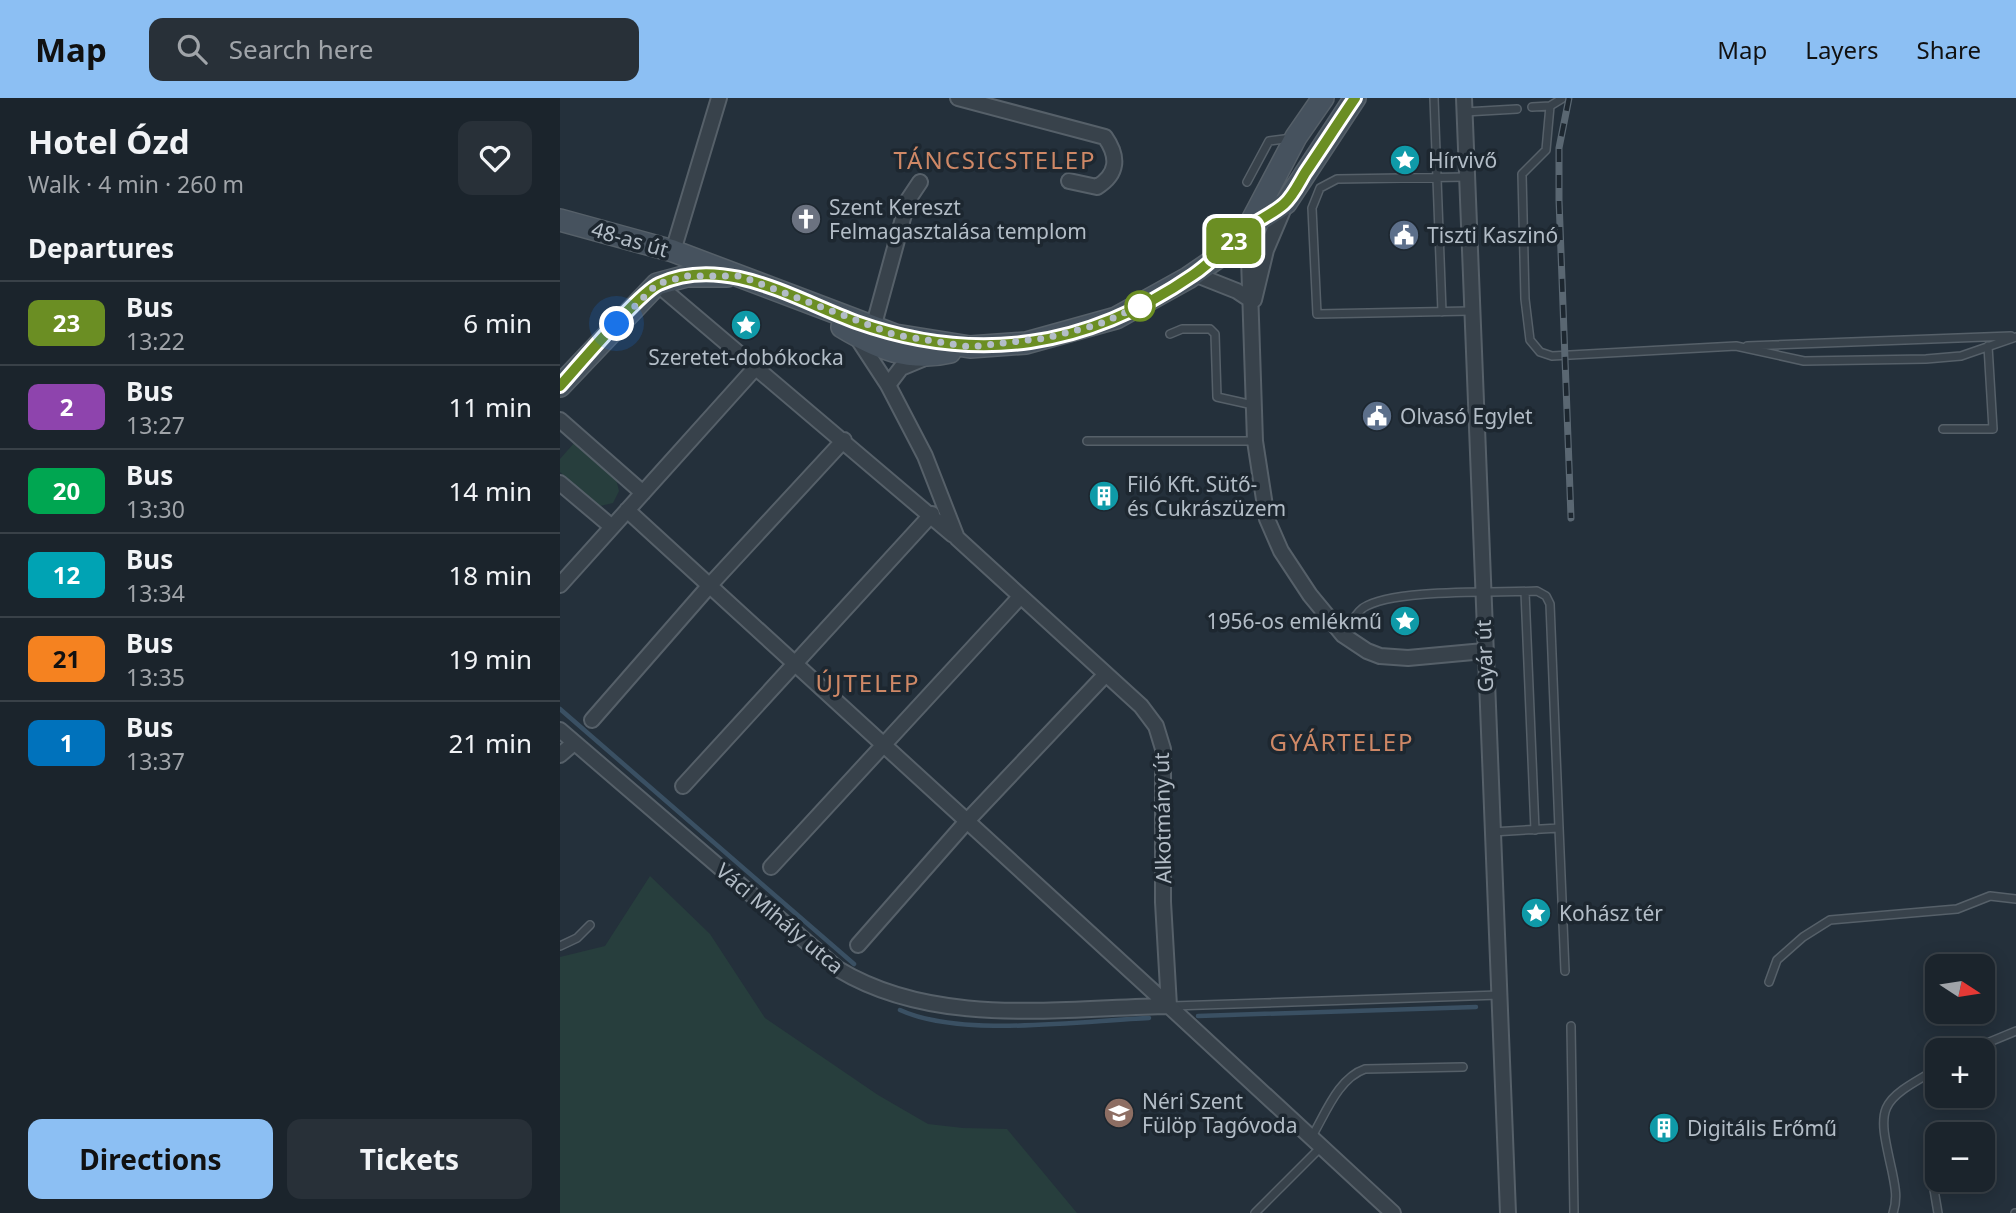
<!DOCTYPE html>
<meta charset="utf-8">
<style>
:root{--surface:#1b242c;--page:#283038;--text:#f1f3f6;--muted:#a0a4a9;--line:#394148;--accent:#8cbff3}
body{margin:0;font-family:"Noto Sans",sans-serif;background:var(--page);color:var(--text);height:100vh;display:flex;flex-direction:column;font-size:26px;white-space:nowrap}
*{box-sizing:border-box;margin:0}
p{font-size:23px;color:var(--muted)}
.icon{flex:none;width:38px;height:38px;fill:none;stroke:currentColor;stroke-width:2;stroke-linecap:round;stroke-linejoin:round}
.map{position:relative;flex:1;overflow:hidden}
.side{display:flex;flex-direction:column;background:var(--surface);width:560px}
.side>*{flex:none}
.badge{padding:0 14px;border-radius:10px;font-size:24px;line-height:46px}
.needle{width:46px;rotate:102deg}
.controls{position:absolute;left:1365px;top:856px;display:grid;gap:14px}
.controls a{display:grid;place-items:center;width:70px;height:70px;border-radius:14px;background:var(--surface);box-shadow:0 4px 18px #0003,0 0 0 2px var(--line);font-size:35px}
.you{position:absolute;width:35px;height:35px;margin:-18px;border:5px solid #fff;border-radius:50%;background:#1a73e8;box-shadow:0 0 0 10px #1a73e833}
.map>.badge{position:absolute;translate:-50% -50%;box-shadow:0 0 0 4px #fff}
h2{padding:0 28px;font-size:26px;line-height:63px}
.round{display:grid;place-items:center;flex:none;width:74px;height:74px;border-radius:14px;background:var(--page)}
.summary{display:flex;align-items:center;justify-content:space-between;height:119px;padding:0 28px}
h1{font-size:33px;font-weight:700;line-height:52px}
.primary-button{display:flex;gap:14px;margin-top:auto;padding:14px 28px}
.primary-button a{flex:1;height:80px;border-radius:14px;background:var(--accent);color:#111;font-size:28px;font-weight:700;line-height:80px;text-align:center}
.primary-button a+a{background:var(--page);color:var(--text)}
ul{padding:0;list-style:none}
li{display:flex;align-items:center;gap:21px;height:84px;padding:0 28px;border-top:2px solid var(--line)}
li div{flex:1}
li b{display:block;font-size:26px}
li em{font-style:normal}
li .badge{min-width:77px;font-weight:700;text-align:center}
header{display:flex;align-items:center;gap:42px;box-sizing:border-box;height:98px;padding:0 35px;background:var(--accent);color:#111}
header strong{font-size:33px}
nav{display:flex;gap:38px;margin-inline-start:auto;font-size:24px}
.search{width:490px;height:63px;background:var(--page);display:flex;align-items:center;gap:18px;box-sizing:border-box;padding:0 24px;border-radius:14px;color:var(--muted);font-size:26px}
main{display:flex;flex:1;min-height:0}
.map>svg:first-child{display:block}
.green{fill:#273e3d}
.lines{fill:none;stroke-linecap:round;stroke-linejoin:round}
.stream{stroke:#3a5063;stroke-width:4.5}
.lane-casing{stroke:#566069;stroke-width:10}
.street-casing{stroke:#566069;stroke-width:18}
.secondary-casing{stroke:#566069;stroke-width:24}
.lane{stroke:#38424b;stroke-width:7}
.street{stroke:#38424b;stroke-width:14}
.secondary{stroke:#46525e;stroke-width:21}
.rail-casing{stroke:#5a6772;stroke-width:7}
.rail{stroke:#1d2730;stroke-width:4.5;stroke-dasharray:13;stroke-linecap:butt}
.line-casing{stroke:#fff;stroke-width:16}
.line{stroke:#6b8e23;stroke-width:10}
.walk{stroke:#b3bdc7;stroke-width:7;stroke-dasharray:0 12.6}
.stop-dot{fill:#fff;stroke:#6b8e23;stroke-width:3.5}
.labels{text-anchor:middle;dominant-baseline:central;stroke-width:7;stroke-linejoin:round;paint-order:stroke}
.poi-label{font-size:21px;fill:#b3bdc7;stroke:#1d2730;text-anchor:start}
.street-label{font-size:21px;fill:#b3bdc7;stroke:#1d2730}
.quarter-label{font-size:24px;letter-spacing:2px;fill:#cf8866;stroke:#1d2730}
</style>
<header>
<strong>Map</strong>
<div class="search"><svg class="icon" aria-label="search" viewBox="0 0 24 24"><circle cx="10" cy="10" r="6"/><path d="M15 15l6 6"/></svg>Search here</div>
<nav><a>Map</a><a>Layers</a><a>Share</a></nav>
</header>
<main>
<section class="side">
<div class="summary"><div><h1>Hotel Ózd</h1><p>Walk · 4 min · 260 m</p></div><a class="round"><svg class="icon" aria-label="heart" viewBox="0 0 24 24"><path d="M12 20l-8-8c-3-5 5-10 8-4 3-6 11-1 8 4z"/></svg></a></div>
<h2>Departures</h2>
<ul>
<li><span class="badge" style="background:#6b8e23;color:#fff">23</span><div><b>Bus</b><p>13:22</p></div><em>6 min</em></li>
<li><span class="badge" style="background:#8e44ad;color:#fff">2</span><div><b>Bus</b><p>13:27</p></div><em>11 min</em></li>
<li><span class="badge" style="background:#00a651;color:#fff">20</span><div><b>Bus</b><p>13:30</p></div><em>14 min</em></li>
<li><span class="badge" style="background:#00a3b4;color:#fff">12</span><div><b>Bus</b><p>13:34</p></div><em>18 min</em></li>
<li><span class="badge" style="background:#f58220;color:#111">21</span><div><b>Bus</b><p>13:35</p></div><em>19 min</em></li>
<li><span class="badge" style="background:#0072bc;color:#fff">1</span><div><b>Bus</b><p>13:37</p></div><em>21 min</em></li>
</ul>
<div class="primary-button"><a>Directions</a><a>Tickets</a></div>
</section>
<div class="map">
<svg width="1456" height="1115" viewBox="0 0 1456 1115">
<rect width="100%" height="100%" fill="#24303b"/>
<path class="green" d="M 15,344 L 56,381 L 59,393 L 53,405 L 40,408 L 34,405 L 0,374 L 0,361 Z
M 90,778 L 150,836 L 205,920 L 318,997 L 368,1026 L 403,1030 L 447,1031 L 517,1115 L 0,1115 L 0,859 L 45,848 Z"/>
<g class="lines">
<path class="stream" d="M 0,611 L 294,866
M 340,912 C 401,940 520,923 589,920
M 638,918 L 916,909"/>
<g class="lane-casing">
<path id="lane" d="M 874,0 L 882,214
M 1003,0 L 990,8 L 986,52 L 962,76 L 965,201 L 970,242 L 980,254 L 992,258 L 1176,248 L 1244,263 L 1366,261 L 1401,258 L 1456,239
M 972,9 L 990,8
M 905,14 L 957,11
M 907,79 L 777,81 L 760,90 L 752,110 L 757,216 L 911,213
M 687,84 L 709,43 L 732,40
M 610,236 L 622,231 L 650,231 L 655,236 L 657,299 L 693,307
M 1187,248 L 1451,238
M 1383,331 L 1433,331 L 1428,248
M 527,343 L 695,343
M 965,494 L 975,732
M 784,536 C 789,527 795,516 803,510 C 832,490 939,495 977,493 L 986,498 L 990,506 L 999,730 L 932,734
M 999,730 L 1005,873
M 0,848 L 17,840 L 30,827
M 1209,884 L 1217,862 L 1243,839 L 1270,822 L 1397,811 L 1430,798 L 1456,801
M 612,908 L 939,897
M 1011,928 L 1014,1115
M 1410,952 L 1456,933
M 751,1040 C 765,1017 778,980 805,971 L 903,969
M 1371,1074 L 1378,1115
M 695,1115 L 760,1050
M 1333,1115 C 1338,1100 1335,1088 1332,1073 C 1317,1007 1317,1005 1377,971
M 1455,1115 L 1456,1115"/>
</g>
<g class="street-casing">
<path id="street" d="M 398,0 L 545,39 C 559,59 558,76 537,89 L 509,83
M 904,0 L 948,1115
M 688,130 L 695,343 L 707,421 L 721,453 L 750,497 L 783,537 L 807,553 L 820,558 L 848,560 L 924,553
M 113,153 L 159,0
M 634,176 L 677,193 L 689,201
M 97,186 L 393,437
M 694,202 L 706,152 L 726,105
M 313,230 L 348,102 L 360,84
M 296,238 L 328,287 L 365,358 L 397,440 L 581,608 L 596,628 L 603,651 L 603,804 L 609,908 L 833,1115
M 328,287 L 341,270 L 365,260
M 0,322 L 83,395
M 0,385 L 52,429
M 67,412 L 609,908
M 0,487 L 197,268
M 32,622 L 150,487 L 284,342
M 0,632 L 278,871 C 375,930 499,910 609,908
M 0,657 L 14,645
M 123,688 L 372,416
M 211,769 L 459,500
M 298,847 L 407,723 L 546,576"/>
</g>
<g class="secondary-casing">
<path id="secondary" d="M 0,122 L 113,153 L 335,237 L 410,249 L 466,245 L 556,220 L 628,180 L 657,160 L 688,130 L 726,105 L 795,0
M 689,128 L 736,39 L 763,0
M 282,229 C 317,250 349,264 390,254
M 0,288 L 97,186 L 127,178 L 167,178"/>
</g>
<use href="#lane" class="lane"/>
<use href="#street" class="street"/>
<use href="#secondary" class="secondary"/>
<g class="rail-casing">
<path id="rail" d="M 1009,0 L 999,50 L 999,102 L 1011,420"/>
</g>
<use href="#rail" class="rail"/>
</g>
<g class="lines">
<g class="line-casing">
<path id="line" d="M 0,288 C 19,267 79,195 99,186 C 165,156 236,202 296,224 C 417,267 527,250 633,177 C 654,163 669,144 689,129 C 700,121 714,115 724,106 C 733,98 739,85 745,75 C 762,50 778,25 795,0"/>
</g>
<use href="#line" class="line"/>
<path class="walk" d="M 57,226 L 97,186 L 127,178 L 180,178 L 335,237 L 410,249 L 486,240 L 537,227 L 580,208"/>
</g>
<defs>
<g id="sight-disc" transform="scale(1.575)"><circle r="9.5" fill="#0f9aa8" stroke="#1d2730"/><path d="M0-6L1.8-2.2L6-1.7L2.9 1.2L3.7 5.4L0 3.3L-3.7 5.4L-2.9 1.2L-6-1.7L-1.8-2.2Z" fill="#fff"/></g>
<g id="church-disc" transform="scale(1.575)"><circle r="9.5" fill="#6b7280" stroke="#1d2730"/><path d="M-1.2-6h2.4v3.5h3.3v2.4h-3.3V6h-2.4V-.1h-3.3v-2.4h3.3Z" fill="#fff"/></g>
<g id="civic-disc" transform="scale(1.575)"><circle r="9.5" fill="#5c6f8a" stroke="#1d2730"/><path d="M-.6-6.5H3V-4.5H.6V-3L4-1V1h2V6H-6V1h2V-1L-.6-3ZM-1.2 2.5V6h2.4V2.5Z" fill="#fff"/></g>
<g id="building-disc" transform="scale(1.575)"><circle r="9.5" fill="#0f9aa8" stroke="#1d2730"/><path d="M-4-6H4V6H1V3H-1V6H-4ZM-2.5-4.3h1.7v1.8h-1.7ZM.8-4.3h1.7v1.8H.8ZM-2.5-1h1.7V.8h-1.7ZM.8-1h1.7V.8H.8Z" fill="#fff"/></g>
<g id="school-disc" transform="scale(1.575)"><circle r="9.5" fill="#8d6e63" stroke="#1d2730"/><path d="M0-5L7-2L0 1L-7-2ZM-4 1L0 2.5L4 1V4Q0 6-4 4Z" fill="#fff"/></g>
</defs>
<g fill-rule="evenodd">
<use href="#sight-disc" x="845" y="62"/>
<use href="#church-disc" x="246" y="121"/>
<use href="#civic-disc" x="844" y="137"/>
<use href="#sight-disc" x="186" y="227"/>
<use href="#civic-disc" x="817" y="318"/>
<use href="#building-disc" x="544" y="398"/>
<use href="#sight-disc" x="845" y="523"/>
<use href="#sight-disc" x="976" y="815"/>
<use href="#school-disc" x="559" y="1015"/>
<use href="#building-disc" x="1104" y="1030"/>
</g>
<circle class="stop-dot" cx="580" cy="208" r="14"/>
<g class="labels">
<g class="poi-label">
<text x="868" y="62">Hírvivő</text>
<text x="269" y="109">Szent Kereszt<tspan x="269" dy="24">Felmagasztalása templom</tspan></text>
<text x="867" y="137">Tiszti Kaszinó</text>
<text x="186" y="259" text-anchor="middle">Szeretet-dobókocka</text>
<text x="840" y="318">Olvasó Egylet</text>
<text x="567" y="386">Filó Kft. Sütő-<tspan x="567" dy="24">és Cukrászüzem</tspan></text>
<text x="822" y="523" text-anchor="end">1956-os emlékmű</text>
<text x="999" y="815">Kohász tér</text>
<text x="582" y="1003">Néri Szent<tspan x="582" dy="24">Fülöp Tagóvoda</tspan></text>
<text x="1127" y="1030">Digitális Erőmű</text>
</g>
<g class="street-label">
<text transform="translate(70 141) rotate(16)">48-as út</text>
<text transform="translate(924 558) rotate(-92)">Gyár út</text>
<text transform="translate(602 720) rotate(-91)">Alkotmány út</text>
<text transform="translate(220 820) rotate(40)">Váci Mihály utca</text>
</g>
<g class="quarter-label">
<text x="435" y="61">TÁNCSICSTELEP</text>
<text x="308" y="584">ÚJTELEP</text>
<text x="782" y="643">GYÁRTELEP</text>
</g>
</g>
</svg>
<div class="controls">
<a><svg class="needle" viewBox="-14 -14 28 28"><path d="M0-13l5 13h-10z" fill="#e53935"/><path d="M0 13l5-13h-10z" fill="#a0a4a9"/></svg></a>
<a>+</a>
<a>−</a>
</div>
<div class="you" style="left:57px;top:226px"></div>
<b class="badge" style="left:674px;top:143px;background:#6b8e23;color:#fff">23</b>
</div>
</main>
